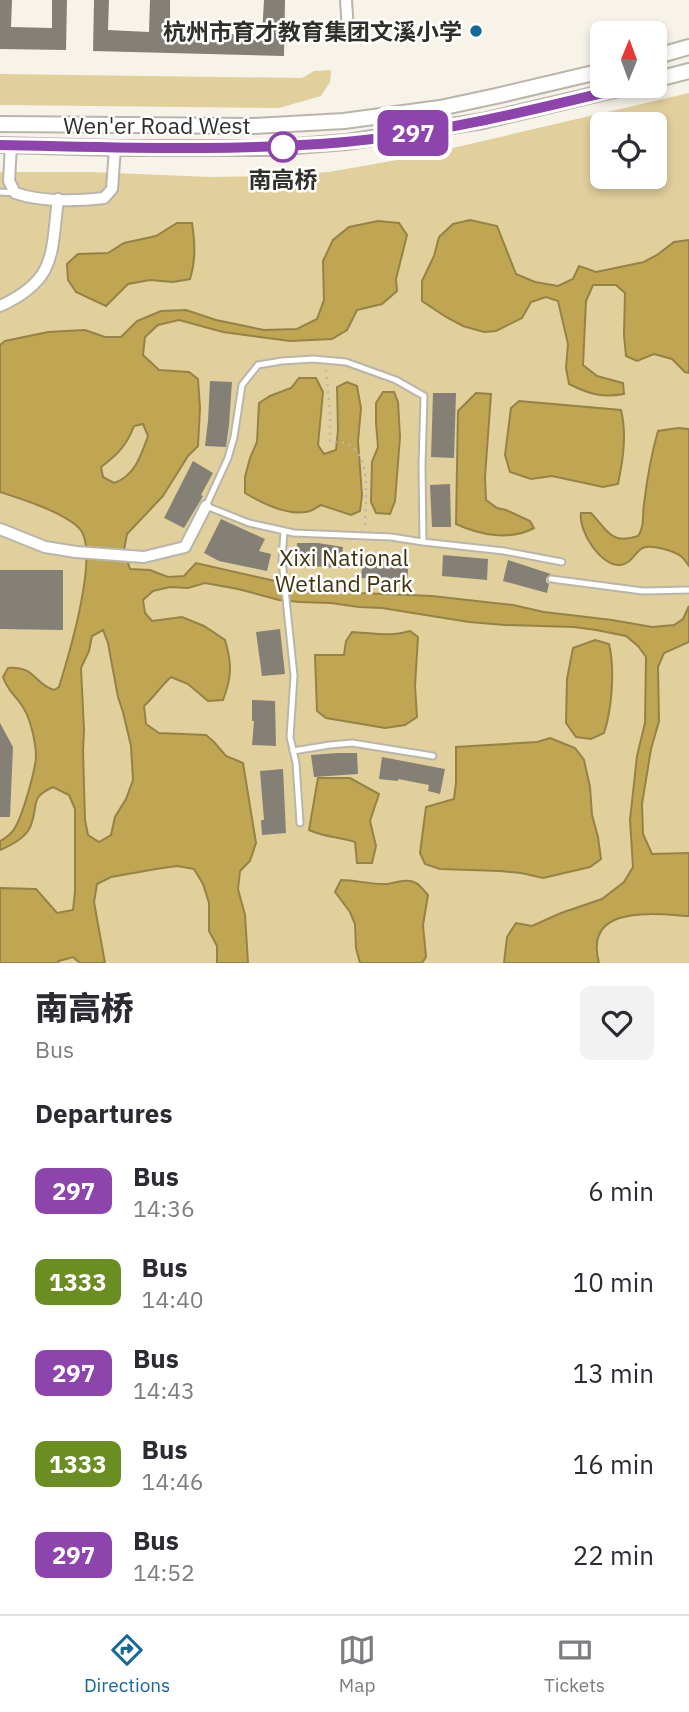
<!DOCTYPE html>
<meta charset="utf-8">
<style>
:root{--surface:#fff;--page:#f2f2f3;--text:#2b2b33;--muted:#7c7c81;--line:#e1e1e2;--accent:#156899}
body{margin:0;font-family:"IBM Plex Sans","Noto Sans SC",sans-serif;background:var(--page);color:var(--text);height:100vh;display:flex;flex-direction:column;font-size:26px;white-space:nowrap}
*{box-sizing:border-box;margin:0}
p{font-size:23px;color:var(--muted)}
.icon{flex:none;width:38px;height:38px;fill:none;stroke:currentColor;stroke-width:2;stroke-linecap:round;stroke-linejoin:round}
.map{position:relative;height:963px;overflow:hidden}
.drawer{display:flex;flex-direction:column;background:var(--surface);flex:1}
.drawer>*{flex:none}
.badge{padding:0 14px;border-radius:10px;font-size:24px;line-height:46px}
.needle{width:46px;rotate:1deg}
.buttons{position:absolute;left:590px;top:21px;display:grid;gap:14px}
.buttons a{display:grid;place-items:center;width:77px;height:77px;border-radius:10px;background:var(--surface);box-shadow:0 4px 10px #0003;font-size:35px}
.map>.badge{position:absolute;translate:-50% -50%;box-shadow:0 0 0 4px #fff}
h2{padding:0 35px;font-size:26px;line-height:63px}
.round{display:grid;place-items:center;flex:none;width:74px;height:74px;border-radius:10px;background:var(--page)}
.overview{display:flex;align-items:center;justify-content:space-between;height:119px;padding:0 35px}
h1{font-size:33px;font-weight:800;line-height:52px}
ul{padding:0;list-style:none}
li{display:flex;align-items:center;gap:21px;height:91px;padding:0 35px}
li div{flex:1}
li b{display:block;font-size:26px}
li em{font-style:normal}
li .badge{min-width:77px;font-weight:700;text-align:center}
.tab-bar{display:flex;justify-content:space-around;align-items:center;height:98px;border-top:2px solid var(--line);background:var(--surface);font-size:19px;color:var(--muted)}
.tab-bar a{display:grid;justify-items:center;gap:4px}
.tab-bar .current{color:var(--accent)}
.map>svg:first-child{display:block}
.green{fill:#e1cf9c;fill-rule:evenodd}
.water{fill:#c0a552;stroke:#958246;stroke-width:2;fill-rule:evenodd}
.building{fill:#848076}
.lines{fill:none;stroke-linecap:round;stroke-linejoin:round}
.service-casing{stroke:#b9b5aa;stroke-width:9}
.minor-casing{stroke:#b9b5aa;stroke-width:14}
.secondary-casing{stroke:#b9b5aa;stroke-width:18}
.path{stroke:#bbb7ae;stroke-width:2.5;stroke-dasharray:2 5;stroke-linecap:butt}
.service{stroke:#fff;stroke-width:5}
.minor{stroke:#fff;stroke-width:10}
.secondary{stroke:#fff;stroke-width:14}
.line-casing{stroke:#fff;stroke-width:16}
.line{stroke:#8e44ad;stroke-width:10}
.poi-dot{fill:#156899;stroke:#fff;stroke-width:2.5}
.stop-dot{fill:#fff;stroke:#8e44ad;stroke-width:3.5}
.labels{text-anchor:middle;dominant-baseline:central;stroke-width:5;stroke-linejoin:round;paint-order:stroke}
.poi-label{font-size:23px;font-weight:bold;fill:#312f2b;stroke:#fff;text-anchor:end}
.street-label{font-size:23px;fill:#312f2b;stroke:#fff}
.stop-label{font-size:23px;font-weight:bold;fill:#312f2b;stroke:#fff}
.park-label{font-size:23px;fill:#413511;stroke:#fff}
</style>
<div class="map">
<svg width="689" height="963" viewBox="0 0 689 963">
<rect width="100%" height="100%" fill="#f7f3e8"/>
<path class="green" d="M 331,70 L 330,82 L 321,96 L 279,108 L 0,105 L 0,74 L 302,78 L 314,71 Z
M 689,93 L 689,963 L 0,963 L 0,172 L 90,172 L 210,177 L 270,176 L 329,172 L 414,157 ZM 602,124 L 654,124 L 654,177 L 602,177 Z"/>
<path class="water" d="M 470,220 L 497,226 L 516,274 L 535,282 L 558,286 L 573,279 L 579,266 L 596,272 L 644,262 L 657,255 L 674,242 L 689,240 L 689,373 L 685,372 L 672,359 L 654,354 L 637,361 L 626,356 L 624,335 L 625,293 L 616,285 L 593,285 L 586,301 L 583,365 L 597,376 L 623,383 L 624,394 C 602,398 589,394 569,384 L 566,368 L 568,344 L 558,301 L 546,297 L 531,302 L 522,318 L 496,331 L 484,332 L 463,326 L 446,317 L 422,301 L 422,281 L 434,256 L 439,237 L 453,224 Z
M 378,221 L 399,223 L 407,235 L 396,279 L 397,291 L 382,304 L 357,310 L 347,330 L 332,339 L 290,341 L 223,332 L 179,320 L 158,325 L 145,337 L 143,355 L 159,370 L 189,372 L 198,379 L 200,408 L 198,446 L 188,456 L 163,496 L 127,534 L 124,550 L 130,569 L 150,570 L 168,577 L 184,576 L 196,563 L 275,581 L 361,593 L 432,596 L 513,605 L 544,612 L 612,620 L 652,627 L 674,625 L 683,619 L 689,606 L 689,642 L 664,653 L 658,667 L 659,721 L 651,749 L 642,804 L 643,834 L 652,854 L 689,853 L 689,916 C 653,914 583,904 599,963 L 504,963 L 507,937 L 516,923 L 532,926 L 561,913 L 602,899 L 624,882 L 633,867 L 630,820 L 637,756 L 645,723 L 646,657 L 638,646 L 626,636 L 596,630 L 574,627 L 505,625 L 469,622 L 382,608 L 359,607 L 331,603 L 300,602 L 279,600 L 238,589 L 205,583 L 188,588 L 170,587 L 153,591 L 143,600 L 145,613 L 152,621 L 182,617 L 204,626 L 225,640 C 232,663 232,677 223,700 L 208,701 L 188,684 L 171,677 C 161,686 154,697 144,706 L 146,724 L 159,733 L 206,735 L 214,742 L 226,756 L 243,763 L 256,843 L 250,861 L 240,871 L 238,889 L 245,915 L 248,963 L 217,963 L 217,946 L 209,931 L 209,903 L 203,884 L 194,869 L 177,866 L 156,869 L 111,877 L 97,884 L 94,902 L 105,963 L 80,963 L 73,957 L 59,961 L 57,963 L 0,963 L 0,888 L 36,889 L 57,913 L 73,910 L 75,892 L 75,809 L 69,795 L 53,787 C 29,798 39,804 31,825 C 27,837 12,845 0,850 L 0,841 C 6,838 13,832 16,826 C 23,813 35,772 36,757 C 36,744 31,720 24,709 C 17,696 9,694 3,677 L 8,668 C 36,666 34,684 54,690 L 59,687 C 68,658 101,550 79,528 C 63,512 22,499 0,492 L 0,345 L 5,341 L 48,332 L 85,330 L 105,337 L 121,337 L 137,321 L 161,311 L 186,310 L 216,320 L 264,330 L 297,329 L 317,319 L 324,300 L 323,261 L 333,240 L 349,227 ZM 143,424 L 148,436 C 141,455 135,476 114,483 L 103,477 L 101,467 C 117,455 127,445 134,426 ZM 103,630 L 108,643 L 118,697 L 123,712 L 131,746 L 133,780 L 126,799 L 115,817 L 111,835 L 99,842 L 88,835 L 85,820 L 83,751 L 84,730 L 81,668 L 89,651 L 92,636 Z
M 177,223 L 192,223 C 195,243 196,260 190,279 L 173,282 L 150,280 L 128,284 L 106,306 L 76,292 L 68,280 L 67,264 L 78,254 L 108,253 L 124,243 L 156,236 Z
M 299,378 L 316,378 L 323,392 L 318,445 L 324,454 L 336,450 L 338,430 L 337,387 L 347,382 L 357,386 L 361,408 L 358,441 L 362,495 L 360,511 L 351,515 L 321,505 C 315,508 311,512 305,512 C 286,515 260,502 245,493 L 245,477 L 250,458 L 257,442 L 259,403 L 270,396 L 291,388 Z
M 383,392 L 394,392 L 398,402 L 400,437 L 395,501 L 390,514 L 376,513 L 371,502 L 372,462 L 378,447 L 376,423 L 376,403 Z
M 476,393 L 491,394 L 485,477 L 486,500 L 497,508 L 506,510 L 530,521 L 534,528 C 510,541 480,535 456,524 L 458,411 Z
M 519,401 L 621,410 C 627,434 623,460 618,484 L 603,487 L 552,476 L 531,479 L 510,472 L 505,455 L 511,408 Z
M 678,428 L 689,429 L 689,566 C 687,563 685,560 682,557 C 675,551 649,543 641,549 C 633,555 632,563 620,565 C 600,566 578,530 581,513 L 591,513 C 608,531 611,545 638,536 C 645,526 642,516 644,504 C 647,479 651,455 658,431 Z
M 410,631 L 418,637 L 415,686 L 417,717 L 405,725 L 385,728 L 326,718 L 317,711 L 315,655 L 344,655 L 346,641 L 352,632 C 372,633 391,637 410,631 Z
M 595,640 L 609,644 C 615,669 612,709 604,733 L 591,739 L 576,737 L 566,723 L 567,679 L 573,648 Z
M 550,738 L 575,748 L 584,760 L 590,787 L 592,815 L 598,837 L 601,859 L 590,867 L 543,878 L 521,873 L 500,871 L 440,869 L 425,864 L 420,853 L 426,807 L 454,799 L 456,782 L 456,747 L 537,742 Z
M 318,778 L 350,778 L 379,794 L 370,821 L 376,846 L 372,863 L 357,863 L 355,842 C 339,837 324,837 309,830 Z
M 341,880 C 357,880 372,885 387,884 C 396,883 407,878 416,883 C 420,885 425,892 428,895 L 423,925 L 426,957 L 422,963 L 360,963 L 356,948 L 355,924 L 350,912 L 335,892 Z"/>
<path class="building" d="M 0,0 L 12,0 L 11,27 L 52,28 L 52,0 L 67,0 L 66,50 L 0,49 Z
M 94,0 L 109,0 L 108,30 L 149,32 L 150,0 L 170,0 L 170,33 L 262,35 L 264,0 L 285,0 L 284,56 L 93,51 Z
M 210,381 L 232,382 L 229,425 L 226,447 L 205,446 L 208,421 Z
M 433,393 L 456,393 L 454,458 L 431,457 Z
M 193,461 L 213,473 L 201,495 L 203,496 L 184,528 L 164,518 Z
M 450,484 L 451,527 L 432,527 L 430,485 Z
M 221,519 L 265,539 L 259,551 L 271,554 L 267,571 L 219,561 L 204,553 Z
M 297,543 L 318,543 L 343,547 L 341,568 L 296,565 Z
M 443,555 L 488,559 L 487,580 L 442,576 Z
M 363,556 L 409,560 L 407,581 L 382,577 L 381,579 L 361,578 Z
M 508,560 L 551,574 L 546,578 L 546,582 L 549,584 L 547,593 L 503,581 Z
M 0,570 L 63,570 L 63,630 L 0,629 Z
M 280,629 L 285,674 L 262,676 L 256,632 Z
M 252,700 L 275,701 L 276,746 L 252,745 L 254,721 L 252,721 Z
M 0,723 L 13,747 L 10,817 L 0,817 Z
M 338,753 L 357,753 L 358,774 L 314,777 L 311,755 Z
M 382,757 L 445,769 L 440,794 L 428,791 L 429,785 L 398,779 L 398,781 L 379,779 Z
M 283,769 L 286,833 L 262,835 L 261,820 L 264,820 L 260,771 Z"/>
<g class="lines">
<g class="service-casing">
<path id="service" d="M 0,192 L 15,193
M 284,531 L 282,560 L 294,676 L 290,737 L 296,763 L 300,823
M 423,542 L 422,466 L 424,396 L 396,380 L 346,362 L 313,359 L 282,361 L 258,365 L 242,385 L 234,437 L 228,458 L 206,506 L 249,523 L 294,533 L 391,537 L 423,542 L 504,551 L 562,562
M 551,579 L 643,591 L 689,590
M 293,751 L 330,745 L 352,743 L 433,756"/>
</g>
<g class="minor-casing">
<path id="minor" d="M 346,0 L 348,31
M 11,145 L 9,181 L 15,193 C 41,202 77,201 104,198 L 112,189 L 115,148
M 0,306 C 57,280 51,254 58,199
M 0,529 L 45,547 L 76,552 L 144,557 L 185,547 L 206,506"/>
</g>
<g class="secondary-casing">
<path id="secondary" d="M 654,57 L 689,47
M 654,80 L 689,71
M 0,124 L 253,126 L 344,121 L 440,108 L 496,96 L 602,71
M 0,145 L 115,148 L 270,148 L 347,142 L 483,121 L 631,86"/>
</g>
<path class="path" d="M 326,370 L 330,412 L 330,442 C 336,442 342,442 347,444 C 373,455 365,505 365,527"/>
<use href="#service" class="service"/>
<use href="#minor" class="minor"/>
<use href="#secondary" class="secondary"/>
</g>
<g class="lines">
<g class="line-casing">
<path id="line" d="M 0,145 C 115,147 230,152 345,142 C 442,133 536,109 631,86"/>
</g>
<use href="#line" class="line"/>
</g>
<circle class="poi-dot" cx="476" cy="31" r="7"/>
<circle class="stop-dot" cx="283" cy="147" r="14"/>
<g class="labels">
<g class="poi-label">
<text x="462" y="31">杭州市育才教育集团文溪小学</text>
</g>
<g class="street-label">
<text x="157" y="125">Wen'er Road West</text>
</g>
<g class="stop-label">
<text x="283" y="179">南高桥</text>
</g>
<g class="park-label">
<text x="344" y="557">Xixi National<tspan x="344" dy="26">Wetland Park</tspan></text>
</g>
</g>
</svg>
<div class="buttons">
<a><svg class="needle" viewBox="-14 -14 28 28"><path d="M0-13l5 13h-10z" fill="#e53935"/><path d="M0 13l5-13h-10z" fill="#7c7c81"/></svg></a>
<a><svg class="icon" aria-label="locate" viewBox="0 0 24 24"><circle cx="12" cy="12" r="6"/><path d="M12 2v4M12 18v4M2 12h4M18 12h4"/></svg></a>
</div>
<b class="badge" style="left:413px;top:133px;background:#8e44ad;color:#fff">297</b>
</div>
<section class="drawer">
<div class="overview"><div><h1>南高桥</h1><p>Bus</p></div><a class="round"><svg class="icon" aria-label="heart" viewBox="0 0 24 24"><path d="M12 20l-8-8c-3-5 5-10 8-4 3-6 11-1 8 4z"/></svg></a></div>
<h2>Departures</h2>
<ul>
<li><span class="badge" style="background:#8e44ad;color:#fff">297</span><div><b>Bus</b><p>14:36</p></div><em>6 min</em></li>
<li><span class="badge" style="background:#6b8e23;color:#fff">1333</span><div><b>Bus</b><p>14:40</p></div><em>10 min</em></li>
<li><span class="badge" style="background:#8e44ad;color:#fff">297</span><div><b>Bus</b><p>14:43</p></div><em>13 min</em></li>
<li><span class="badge" style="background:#6b8e23;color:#fff">1333</span><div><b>Bus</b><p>14:46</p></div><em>16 min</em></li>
<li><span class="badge" style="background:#8e44ad;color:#fff">297</span><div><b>Bus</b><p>14:52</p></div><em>22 min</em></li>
</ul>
</section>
<nav class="tab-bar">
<a class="current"><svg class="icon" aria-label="directions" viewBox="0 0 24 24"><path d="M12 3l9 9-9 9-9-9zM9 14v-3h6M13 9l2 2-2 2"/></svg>Directions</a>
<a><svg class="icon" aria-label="map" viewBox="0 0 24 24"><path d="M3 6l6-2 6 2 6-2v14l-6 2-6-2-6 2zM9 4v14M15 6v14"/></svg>Map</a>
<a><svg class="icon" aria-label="tickets" viewBox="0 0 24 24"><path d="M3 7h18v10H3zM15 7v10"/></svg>Tickets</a>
</nav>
